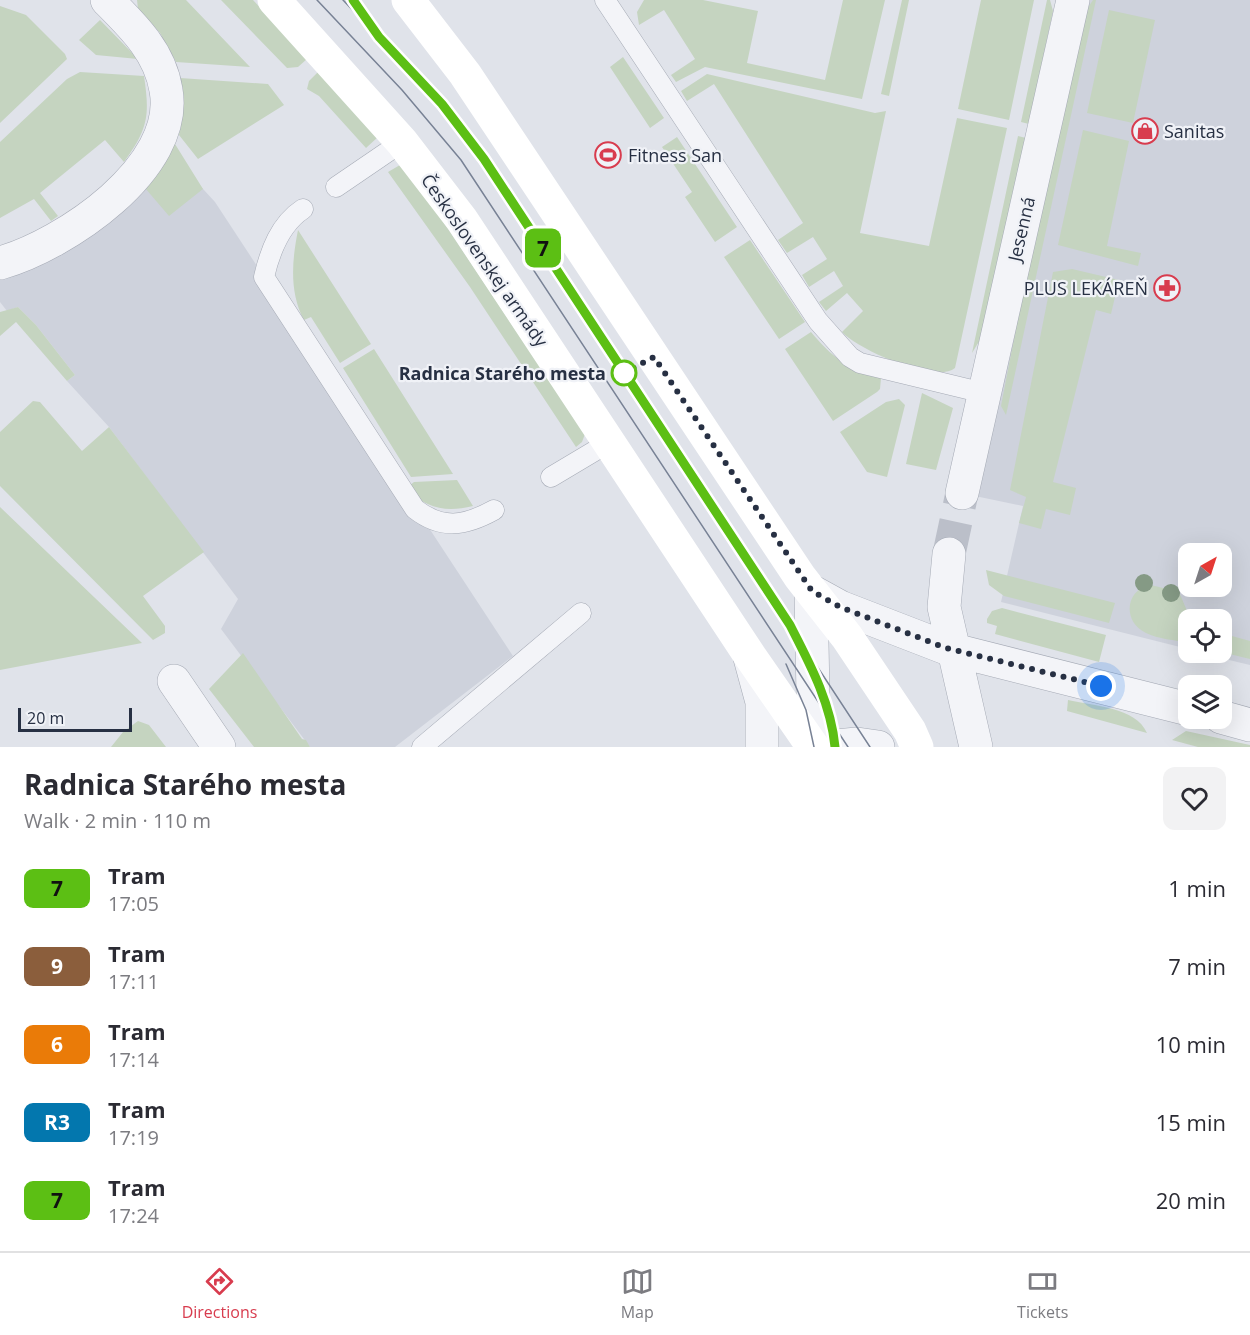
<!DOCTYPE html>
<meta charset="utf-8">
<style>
:root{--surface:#fff;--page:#f2f2f3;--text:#2b2b33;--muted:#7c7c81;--line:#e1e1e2;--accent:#d83c4e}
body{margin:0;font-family:"Open Sans",sans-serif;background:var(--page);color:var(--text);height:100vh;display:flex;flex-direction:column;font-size:22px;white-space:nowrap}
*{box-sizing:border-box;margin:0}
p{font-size:20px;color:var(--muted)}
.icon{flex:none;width:33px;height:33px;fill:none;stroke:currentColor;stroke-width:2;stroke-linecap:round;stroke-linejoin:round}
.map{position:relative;height:747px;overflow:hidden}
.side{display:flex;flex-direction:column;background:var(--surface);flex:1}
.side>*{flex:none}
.badge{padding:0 12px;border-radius:9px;font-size:21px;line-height:39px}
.needle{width:39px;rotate:39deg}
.controls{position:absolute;left:1178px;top:543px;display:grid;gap:12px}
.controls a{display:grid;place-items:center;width:54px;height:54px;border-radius:12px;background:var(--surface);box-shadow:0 6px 24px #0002;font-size:30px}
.scale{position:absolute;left:18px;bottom:15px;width:114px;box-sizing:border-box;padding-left:6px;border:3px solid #273043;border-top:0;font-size:16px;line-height:21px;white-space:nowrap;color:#273043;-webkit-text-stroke:4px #f0f2f7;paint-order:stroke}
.you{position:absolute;width:30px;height:30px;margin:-15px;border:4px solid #fff;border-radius:50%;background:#1a73e8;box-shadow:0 0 0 9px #1a73e833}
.map>.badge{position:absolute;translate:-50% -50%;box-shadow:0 0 0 3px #fff}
.round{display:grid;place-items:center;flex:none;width:63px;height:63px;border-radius:12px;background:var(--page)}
.summary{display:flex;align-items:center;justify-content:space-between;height:102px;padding:0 24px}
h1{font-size:28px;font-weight:700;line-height:45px}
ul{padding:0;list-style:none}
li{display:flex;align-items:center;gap:18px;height:78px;padding:0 24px}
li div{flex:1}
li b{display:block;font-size:22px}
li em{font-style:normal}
li .badge{min-width:66px;font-weight:700;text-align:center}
.menu{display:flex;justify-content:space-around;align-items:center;height:84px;border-top:2px solid var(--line);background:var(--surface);font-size:16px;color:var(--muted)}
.menu a{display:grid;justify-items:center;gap:3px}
.menu .current{color:var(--accent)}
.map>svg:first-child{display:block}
.built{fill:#ced2dc;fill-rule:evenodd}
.green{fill:#c5d4c0}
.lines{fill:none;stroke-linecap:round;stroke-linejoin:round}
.street-tunnel{stroke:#bbbfc9;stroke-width:33;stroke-dasharray:33 16;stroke-linecap:butt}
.lane-casing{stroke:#a5aab5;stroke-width:21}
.street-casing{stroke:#a5aab5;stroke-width:34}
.lane{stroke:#f3f4f8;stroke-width:20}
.street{stroke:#f3f4f8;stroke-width:33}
.secondary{stroke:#fff;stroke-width:33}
.tram{stroke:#788295;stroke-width:1.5}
.tree{fill:#859a85}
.line-casing{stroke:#fff;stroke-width:14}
.line{stroke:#5cbf14;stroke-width:9}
.walk{stroke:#273043;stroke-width:6;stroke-dasharray:0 10.8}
.stop-dot{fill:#fff;stroke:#5cbf14;stroke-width:3}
.labels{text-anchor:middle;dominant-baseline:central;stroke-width:4.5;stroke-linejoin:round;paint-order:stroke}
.poi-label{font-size:18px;fill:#273043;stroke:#f0f2f7;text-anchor:start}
.street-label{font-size:18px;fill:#273043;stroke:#f0f2f7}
.stop-label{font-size:18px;font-weight:bold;fill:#273043;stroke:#f0f2f7;text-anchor:end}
</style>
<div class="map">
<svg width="1250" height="747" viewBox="0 0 1250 747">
<rect width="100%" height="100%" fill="#e0e3ea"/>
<path class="built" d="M 1073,0 L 1250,0 L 1250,665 L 1200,653 L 1221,652 L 1221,620 L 1188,620 L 1188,649 L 1001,602 L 1023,506 L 975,496 ZM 1188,554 L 1221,554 L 1221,586 L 1188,586 Z
M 159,141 L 215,202 L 513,656 L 395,747 L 310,747 L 221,629 L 238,599 L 109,427 L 67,381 L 75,375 L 36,325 L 18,307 L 7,311 L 0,302 L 0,263 L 26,256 Z"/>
<path class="green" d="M 137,0 L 186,0 L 250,67 L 176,62 L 160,33 L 138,9 Z
M 221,0 L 253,0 L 307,59 L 298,67 L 287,68 Z
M 644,0 L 703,0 L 758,11 L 747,63 L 825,80 L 843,0 L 885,0 L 862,99 L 705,67 L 676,82 L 671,75 L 695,59 L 664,10 L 639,25 L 637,12 Z
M 902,0 L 909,0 L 889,96 L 881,94 Z
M 981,0 L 1034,0 L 1009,120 L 958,109 Z
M 1047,0 L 1050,0 L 1053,11 L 1029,124 L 1021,122 Z
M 1093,0 L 1096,0 L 1006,415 L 1001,406 L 1030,256 L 1087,9 Z
M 0,6 L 26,15 L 65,54 L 67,59 L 0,123 Z
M 1109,10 L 1155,20 L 1133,123 L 1087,113 Z
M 100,20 L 138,59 L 96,55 L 79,40 Z
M 623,57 L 664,118 L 650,128 L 610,67 Z
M 80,72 L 144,76 C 150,116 148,129 124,162 L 105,140 L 40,193 L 58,216 L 51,221 L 34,199 L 0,218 L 0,142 L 67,79 Z
M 318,72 L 378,137 L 366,148 L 319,96 L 307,89 L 309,81 Z
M 707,74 L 875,113 L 886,111 L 860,233 L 929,246 L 957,118 L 1007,128 L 955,368 C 935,384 859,350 842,332 L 863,311 L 847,293 L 826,311 L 819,302 L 843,286 L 834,271 L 809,287 L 802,275 L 827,259 L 813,237 L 787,253 L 778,240 L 803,223 L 714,84 L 687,101 L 681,91 Z
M 180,78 L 268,84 L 284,105 L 198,159 L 179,135 L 183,109 Z
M 1083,130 L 1129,141 L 1107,246 L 1141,253 L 1138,266 L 1058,245 Z
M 1018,136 L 1026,138 L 986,330 L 972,353 Z
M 677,137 L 737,227 L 715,242 L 685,197 L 692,192 L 662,147 Z
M 175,144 L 203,189 L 169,216 L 145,188 Z
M 400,165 L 434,208 L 585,434 L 582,442 L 576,447 L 470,287 L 388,172 Z
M 298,230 L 371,344 L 340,363 L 311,317 L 304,320 C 289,292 292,260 298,230 Z
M 750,240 L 805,322 L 779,339 L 724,257 Z
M 1072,269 L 1119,280 L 1111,314 L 1096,310 L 1053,482 L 1076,488 L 1070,515 L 1046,509 L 1041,529 L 1019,523 L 1026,497 L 1010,490 L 1053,272 Z
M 18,307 L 36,325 L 75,375 L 67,381 L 16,322 L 0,336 L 0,312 Z
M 811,332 C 830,355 850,372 881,378 L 880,389 L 877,392 L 833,421 L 785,349 Z
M 374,349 L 453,474 L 411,477 L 343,368 Z
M 922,393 L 953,408 L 936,470 L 906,464 Z
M 899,399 L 905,405 L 887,477 L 867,472 L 840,432 L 886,402 Z
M 33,401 L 40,402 L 82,451 L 109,427 L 204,552 L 143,596 L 165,626 L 165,633 L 153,640 L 0,486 L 0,432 Z
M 457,480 L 473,506 C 445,513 427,508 405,489 L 414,482 Z
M 0,507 L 142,643 L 0,670 Z
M 986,570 L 1115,603 L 1109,623 L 1004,596 L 989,585 Z
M 1151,585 L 1179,592 L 1188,613 L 1195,619 L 1188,620 L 1188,643 C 1175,640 1158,639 1146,633 C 1122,622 1125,589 1151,585 Z
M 1002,608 L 1106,635 L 1099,662 L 995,634 L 997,626 L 987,623 L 987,619 L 992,611 Z
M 1221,633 L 1250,641 L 1250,659 L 1221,652 Z
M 243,653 L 302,739 L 306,740 L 310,747 L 254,747 L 209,689 Z
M 1068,700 C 1093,706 1136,707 1147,733 L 1067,711 Z
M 138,721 L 149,725 L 166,747 L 111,747 L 123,732 Z
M 1186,731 L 1250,745 L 1250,747 L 1198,747 L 1172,740 Z"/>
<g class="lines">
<path class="street-tunnel" d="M 949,554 L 962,493"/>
<g class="lane-casing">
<path id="lane" d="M 605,0 L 818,321 L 850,357 L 860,363 L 984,393
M 336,187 L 402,142
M 303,209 C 280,224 270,251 264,277 L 415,509 C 442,530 465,526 494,510
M 551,477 L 608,443
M 422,747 L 581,613"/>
</g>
<g class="street-casing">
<path id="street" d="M 0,263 C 64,245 180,168 166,90 C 160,52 133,26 107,0
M 962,493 L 1073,0
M 949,554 L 944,607 L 976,747
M 811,591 L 840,607 L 946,648 L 1188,709
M 811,591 L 814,747
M 750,658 L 762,702 L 762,747
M 174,681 L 219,747
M 1221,717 L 1250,725
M 826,747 L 857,744 L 878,747"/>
</g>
<use href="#lane" class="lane"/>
<use href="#street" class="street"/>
<path class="secondary" d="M 274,0 L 402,142 L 462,220 L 750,656 L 813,747
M 408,0 L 465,74 L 800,577 L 847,637 L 910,731 L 917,747"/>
<path class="tram" d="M 317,0 L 402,90 L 461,160 L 848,747
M 343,0 L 442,104 L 484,159 L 870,747
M 786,664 L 806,710 L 814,747"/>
</g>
<g class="tree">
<circle cx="1144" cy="583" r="9"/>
<circle cx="1171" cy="593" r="9"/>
</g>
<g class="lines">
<g class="line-casing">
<path id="line" d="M 353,0 L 379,37 L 442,104 L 484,159 L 790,625 C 810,664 831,703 835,747"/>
</g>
<use href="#line" class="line"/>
<path class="walk" d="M 624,373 L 654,357 L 812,591 L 840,607 L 946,648 L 1101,686"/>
</g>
<defs>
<g id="shop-ring" transform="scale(1.35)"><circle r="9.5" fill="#f0f2f7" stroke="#d83c4e" stroke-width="1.5"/><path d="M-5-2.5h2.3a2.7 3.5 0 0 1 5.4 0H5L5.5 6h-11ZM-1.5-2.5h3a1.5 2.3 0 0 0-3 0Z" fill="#d83c4e"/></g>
<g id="stadium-ring" transform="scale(1.35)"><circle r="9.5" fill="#f0f2f7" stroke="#d83c4e" stroke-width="1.5"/><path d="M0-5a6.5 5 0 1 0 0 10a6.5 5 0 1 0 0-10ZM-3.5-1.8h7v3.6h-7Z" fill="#d83c4e"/></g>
<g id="pharmacy-ring" transform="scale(1.35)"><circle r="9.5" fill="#f0f2f7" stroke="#d83c4e" stroke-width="1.5"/><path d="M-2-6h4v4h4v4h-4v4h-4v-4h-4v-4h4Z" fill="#d83c4e"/></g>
</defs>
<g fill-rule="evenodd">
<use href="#shop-ring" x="1145" y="131"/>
<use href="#stadium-ring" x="608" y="155"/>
<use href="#pharmacy-ring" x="1167" y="288"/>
</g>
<circle class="stop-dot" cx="624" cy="373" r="12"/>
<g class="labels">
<g class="poi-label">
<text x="1164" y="131">Sanitas</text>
<text x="628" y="155">Fitness San</text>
<text x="1148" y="288" text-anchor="end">PLUS LEKÁREŇ</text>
</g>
<g class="street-label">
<text transform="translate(1021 229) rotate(-77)">Jesenná</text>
<text transform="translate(485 260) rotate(55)">Československej armády</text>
</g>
<g class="stop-label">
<text x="606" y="373">Radnica Starého mesta</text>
</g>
</g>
</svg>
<div class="controls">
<a><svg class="needle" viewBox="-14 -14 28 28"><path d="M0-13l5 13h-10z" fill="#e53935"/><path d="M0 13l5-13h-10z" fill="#7c7c81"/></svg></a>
<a><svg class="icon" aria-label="locate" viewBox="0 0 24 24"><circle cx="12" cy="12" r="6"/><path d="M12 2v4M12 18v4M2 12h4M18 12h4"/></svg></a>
<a><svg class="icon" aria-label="layers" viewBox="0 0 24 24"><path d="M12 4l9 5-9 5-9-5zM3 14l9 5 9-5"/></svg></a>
</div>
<div class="scale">20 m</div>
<div class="you" style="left:1101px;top:686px"></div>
<b class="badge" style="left:543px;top:248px;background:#5cbf14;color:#111">7</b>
</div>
<section class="side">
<div class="summary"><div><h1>Radnica Starého mesta</h1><p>Walk · 2 min · 110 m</p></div><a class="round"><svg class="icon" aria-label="heart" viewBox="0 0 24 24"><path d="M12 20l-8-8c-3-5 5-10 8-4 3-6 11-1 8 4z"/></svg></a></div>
<ul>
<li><span class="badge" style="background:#5cbf14;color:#111">7</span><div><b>Tram</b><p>17:05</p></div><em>1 min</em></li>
<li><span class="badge" style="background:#8b5e3c;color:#fff">9</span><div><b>Tram</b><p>17:11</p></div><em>7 min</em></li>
<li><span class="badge" style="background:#ea7b08;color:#fff">6</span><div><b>Tram</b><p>17:14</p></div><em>10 min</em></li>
<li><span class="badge" style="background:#0377ae;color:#fff">R3</span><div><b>Tram</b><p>17:19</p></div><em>15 min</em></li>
<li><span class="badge" style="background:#5cbf14;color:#111">7</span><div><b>Tram</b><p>17:24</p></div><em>20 min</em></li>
</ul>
</section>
<nav class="menu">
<a class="current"><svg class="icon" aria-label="directions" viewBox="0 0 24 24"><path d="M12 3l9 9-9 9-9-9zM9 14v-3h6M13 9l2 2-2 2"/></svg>Directions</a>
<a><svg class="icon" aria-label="map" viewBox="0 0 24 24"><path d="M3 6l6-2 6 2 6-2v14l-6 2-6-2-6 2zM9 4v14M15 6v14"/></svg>Map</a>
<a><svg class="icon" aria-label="tickets" viewBox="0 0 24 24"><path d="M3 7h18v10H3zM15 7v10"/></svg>Tickets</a>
</nav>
